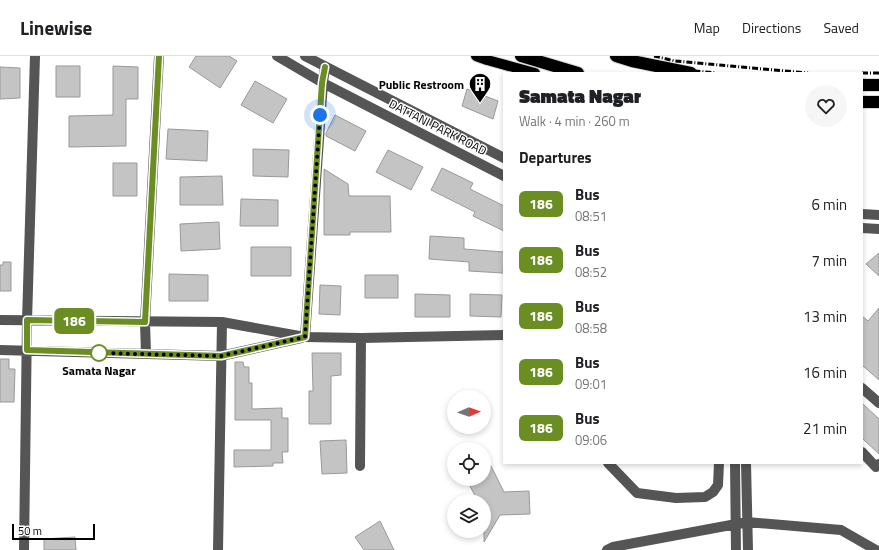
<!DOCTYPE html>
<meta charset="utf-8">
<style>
:root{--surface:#fff;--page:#f6f6f6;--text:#202124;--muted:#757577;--line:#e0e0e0}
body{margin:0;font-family:"Titillium Web",sans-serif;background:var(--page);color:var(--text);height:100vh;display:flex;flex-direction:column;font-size:15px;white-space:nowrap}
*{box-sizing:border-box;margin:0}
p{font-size:13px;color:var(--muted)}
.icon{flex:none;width:22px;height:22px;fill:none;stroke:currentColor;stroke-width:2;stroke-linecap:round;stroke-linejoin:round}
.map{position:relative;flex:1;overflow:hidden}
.drawer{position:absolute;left:503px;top:16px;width:360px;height:392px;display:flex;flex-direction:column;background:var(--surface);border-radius:0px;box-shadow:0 2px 6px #0003}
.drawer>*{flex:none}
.badge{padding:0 8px;border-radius:6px;font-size:14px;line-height:26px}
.needle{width:26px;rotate:88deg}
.fabs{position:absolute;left:447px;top:334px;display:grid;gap:8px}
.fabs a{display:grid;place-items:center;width:44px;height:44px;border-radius:50%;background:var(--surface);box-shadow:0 2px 6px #0003;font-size:20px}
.scale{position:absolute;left:12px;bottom:10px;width:83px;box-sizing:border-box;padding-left:4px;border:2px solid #000;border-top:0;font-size:11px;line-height:14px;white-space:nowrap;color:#000;-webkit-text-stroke:3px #fff;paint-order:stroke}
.you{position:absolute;width:20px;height:20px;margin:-10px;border:3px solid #fff;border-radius:50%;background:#1a73e8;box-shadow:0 0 0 6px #1a73e833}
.map>.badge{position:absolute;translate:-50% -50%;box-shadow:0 0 0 2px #fff}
h2{padding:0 16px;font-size:15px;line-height:36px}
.round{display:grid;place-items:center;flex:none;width:42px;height:42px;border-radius:21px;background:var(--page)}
.headline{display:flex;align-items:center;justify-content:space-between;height:68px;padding:0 16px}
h1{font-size:19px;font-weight:800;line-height:30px}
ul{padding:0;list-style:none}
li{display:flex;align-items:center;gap:12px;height:56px;padding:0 16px}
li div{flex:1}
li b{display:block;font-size:15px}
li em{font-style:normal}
li .badge{min-width:44px;font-weight:700;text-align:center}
header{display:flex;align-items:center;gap:24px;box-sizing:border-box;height:56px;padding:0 20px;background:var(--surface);border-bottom:1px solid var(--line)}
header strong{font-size:19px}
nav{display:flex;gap:22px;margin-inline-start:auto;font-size:14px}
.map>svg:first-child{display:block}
.building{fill:#c4c4c4;stroke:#999}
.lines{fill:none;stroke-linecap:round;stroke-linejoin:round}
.major-casing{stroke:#dbdbdb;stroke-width:12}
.highway-casing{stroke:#dbdbdb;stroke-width:14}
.minor{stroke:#555;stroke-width:10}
.major{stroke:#000;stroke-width:10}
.highway{stroke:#000;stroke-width:12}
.rail{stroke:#000;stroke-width:3;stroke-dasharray:6 2 1 2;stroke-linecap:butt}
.line-casing{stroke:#fff;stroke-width:9}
.line{stroke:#6b8e23;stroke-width:6}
.walk{stroke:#000;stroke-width:4;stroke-dasharray:0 7.2}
.stop-dot{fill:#fff;stroke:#6b8e23;stroke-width:2}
.labels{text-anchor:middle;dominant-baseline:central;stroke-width:3;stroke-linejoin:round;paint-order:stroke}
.poi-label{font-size:12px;font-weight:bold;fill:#000;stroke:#fff;text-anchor:end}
.street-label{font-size:12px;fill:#000;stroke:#fff}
.stop-label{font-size:12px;font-weight:bold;fill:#000;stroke:#fff}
</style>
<header>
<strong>Linewise</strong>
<nav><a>Map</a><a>Directions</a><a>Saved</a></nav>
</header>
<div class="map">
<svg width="879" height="494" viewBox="0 0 879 494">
<rect width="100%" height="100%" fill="#fff"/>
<path class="building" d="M 196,0 L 229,0 L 237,5 L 220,32 L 189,11 Z
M 56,10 L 80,10 L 80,41 L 56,41 Z
M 113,10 L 138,11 L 138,43 L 126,43 L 126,90 L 69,91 L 69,60 L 113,59 Z
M 0,11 L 20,12 L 20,42 L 0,43 Z
M 255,25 L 287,43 L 273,67 L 241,49 Z
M 467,33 L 498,45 L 493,63 L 462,50 Z
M 335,59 L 366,75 L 355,95 L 326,80 L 326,77 Z
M 168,73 L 208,75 L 207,105 L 166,103 Z
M 253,93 L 289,94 L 288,121 L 253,120 Z
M 388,94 L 423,111 L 411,134 L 376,116 Z
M 113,107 L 137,107 L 137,140 L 113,140 Z
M 442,112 L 473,127 L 470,133 L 504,150 L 504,175 L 473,160 L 475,156 L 431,134 Z
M 324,113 L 348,128 L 349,140 L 390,140 L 391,176 L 350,176 L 350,179 L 324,179 Z
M 222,120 L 223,149 L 180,149 L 180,121 Z
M 241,143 L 278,144 L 278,170 L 240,170 Z
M 219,166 L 220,193 L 181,195 L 180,168 Z
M 430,180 L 464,182 L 464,193 L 504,196 L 503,217 L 469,215 L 469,206 L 429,203 Z
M 251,191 L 291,191 L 291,220 L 251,220 Z
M 879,197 L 879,220 L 866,208 Z
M 3,206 L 11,206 L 11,235 L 0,235 L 0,209 L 3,209 Z
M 169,218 L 208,219 L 208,245 L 169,245 Z
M 365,219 L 398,219 L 398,242 L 365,242 Z
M 320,229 L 341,230 L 340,259 L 319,258 Z
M 415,238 L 450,239 L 450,261 L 415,261 Z
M 470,238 L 502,239 L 501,261 L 470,260 Z
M 879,252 L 879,324 L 862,309 L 862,260 L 868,265 Z
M 312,297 L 341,297 L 341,319 L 331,320 L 331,368 L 309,368 L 309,335 L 313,335 Z
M 0,303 L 9,303 L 9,313 L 15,313 L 14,346 L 0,346 Z
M 235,306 L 243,306 L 244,311 L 249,311 L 249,327 L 252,327 L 252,353 L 282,352 L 282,362 L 288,362 L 288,396 L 282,396 L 283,407 L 273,407 L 273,410 L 234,411 L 234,394 L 271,394 L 271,364 L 235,364 Z
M 862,347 L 879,363 L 879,398 L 862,382 Z
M 346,384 L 347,417 L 322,418 L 320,385 Z
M 490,408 L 504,436 L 529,435 L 530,458 L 500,459 L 484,486 L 484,445 L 478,445 L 466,423 L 484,423 L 484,412 Z
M 380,465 L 394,494 L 364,494 L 355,481 Z
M 75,481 L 76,494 L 44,494 L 44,483 Z"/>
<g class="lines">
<g class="major-casing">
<path id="major" d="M 476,0 L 487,4 L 535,17"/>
</g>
<g class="highway-casing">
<path id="highway" d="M 521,0 L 578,17
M 616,0 L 632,5 L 691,17
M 862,29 L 879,29
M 862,46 L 879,46"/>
</g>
<path class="minor" d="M 277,0 L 323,27 L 504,120
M 305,0 L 504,102
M 862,158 L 879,159
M 862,172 L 879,173
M 0,264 L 222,266 L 305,281 L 361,282 L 504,279
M 305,281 L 323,27 L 325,11
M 0,294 L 221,300 L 301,282
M 146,298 L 145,266 L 159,0
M 862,332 L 879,347
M 862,396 L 876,411 L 879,408
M 608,407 L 637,437 L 676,442 L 705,441 L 713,436 L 718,429 L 719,407
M 735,407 L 736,494
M 746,407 L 748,494
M 360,410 L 361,282
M 24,494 L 27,265 L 35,0
M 218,494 L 222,266
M 607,494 L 613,491 L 747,466 L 841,474 L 876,494"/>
<use href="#major" class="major"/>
<use href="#highway" class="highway"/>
<path class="rail" d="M 619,0 L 673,13 L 716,17
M 654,0 L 675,5 L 808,17
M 862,17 L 879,17
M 862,26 L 879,25"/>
</g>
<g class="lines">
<g class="line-casing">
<path id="line" d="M 159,0 L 145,266 L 27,264 L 27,294 L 221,300 L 305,281 L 322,27 L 325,11"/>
</g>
<use href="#line" class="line"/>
<path class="walk" d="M 99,297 L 221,300 L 305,281 L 320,59"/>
</g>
<defs>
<g id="building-pin" transform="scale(1.15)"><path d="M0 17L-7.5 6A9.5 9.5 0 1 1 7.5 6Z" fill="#000" stroke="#fff"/><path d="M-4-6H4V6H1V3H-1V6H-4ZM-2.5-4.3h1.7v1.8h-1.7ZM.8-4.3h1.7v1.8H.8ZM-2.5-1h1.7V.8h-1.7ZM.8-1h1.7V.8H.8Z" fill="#fff"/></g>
</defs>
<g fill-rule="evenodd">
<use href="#building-pin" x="480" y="28"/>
</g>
<circle class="stop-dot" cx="99" cy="297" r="8"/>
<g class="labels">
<g class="poi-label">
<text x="464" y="28">Public Restroom</text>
</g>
<g class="street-label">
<text transform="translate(438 71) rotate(27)">DATTANI PARK ROAD</text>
</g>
<g class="stop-label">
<text x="99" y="314">Samata Nagar</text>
</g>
</g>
</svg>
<div class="fabs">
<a><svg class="needle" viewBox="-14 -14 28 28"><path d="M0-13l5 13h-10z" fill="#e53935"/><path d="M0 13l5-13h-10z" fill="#757577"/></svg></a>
<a><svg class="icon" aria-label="locate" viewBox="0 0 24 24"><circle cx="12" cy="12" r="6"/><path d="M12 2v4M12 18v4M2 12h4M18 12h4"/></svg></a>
<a><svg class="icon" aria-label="layers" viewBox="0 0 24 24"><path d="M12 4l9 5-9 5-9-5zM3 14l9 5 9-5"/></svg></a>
</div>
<div class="scale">50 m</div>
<div class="you" style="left:320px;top:59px"></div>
<b class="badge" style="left:74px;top:265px;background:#6b8e23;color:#fff">186</b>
<section class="drawer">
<div class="headline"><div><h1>Samata Nagar</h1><p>Walk · 4 min · 260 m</p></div><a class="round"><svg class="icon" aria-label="heart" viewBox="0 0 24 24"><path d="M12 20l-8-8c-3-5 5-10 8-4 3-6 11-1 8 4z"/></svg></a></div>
<h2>Departures</h2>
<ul>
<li><span class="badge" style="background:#6b8e23;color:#fff">186</span><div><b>Bus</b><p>08:51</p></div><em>6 min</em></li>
<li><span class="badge" style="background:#6b8e23;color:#fff">186</span><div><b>Bus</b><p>08:52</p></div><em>7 min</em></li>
<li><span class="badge" style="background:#6b8e23;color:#fff">186</span><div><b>Bus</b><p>08:58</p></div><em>13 min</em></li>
<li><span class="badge" style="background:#6b8e23;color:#fff">186</span><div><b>Bus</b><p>09:01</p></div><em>16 min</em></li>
<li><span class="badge" style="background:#6b8e23;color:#fff">186</span><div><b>Bus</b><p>09:06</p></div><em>21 min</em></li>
</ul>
</section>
</div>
